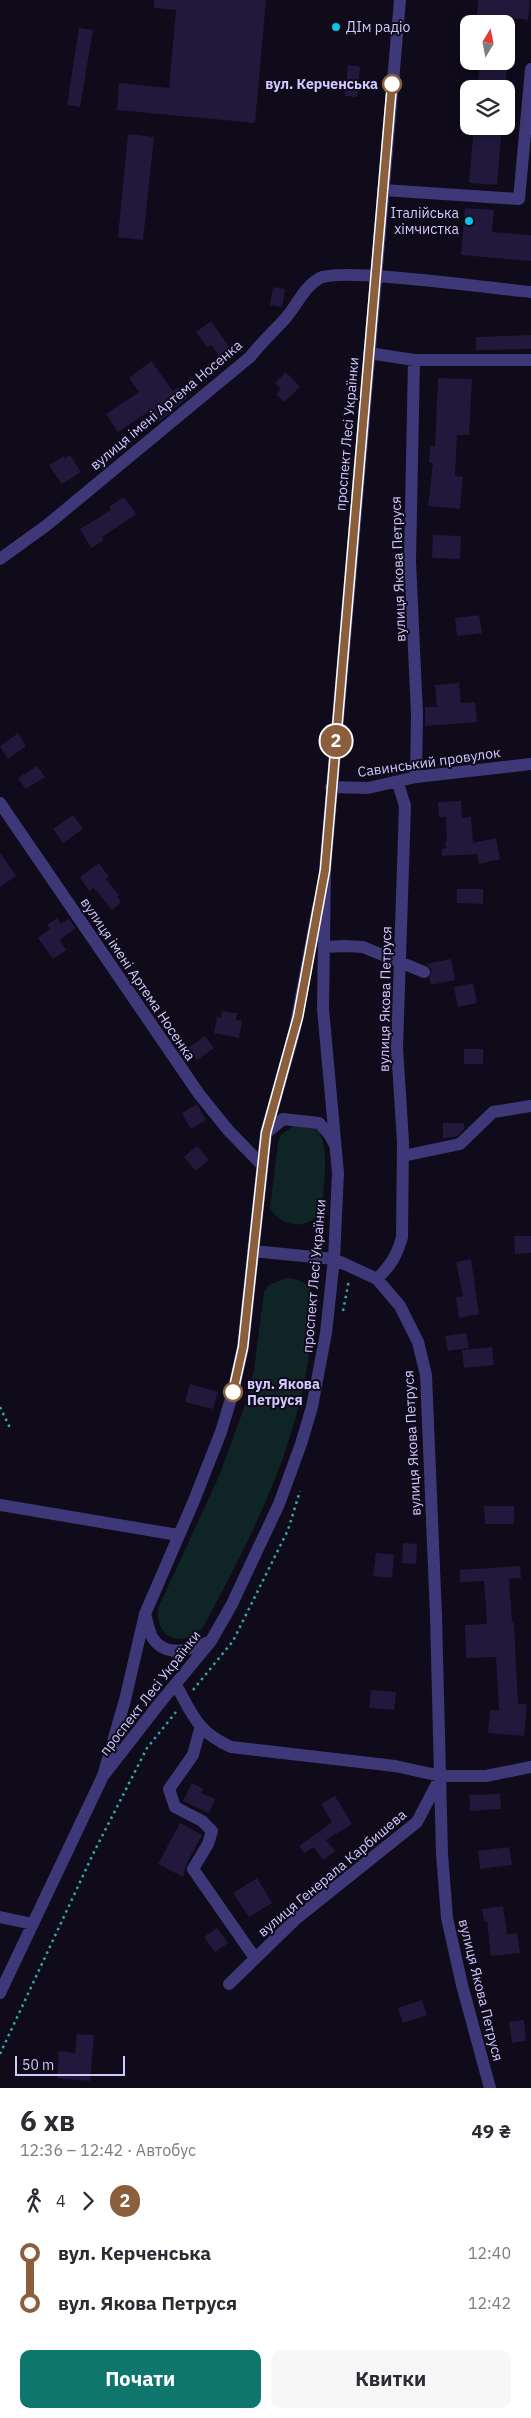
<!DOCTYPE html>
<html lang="uk">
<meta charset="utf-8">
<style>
:root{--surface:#fff;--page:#f7f7f7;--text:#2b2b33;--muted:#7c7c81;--accent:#0f766e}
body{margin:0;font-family:"IBM Plex Sans",sans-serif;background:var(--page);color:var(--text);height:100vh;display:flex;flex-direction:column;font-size:19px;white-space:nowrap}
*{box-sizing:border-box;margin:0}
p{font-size:16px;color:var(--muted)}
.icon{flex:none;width:28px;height:28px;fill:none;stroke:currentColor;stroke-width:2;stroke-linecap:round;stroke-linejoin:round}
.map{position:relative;height:2088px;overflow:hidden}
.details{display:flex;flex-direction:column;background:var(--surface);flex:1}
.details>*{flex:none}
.badge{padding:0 10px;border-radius:16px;font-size:18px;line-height:32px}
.needle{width:32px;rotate:10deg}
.tools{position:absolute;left:460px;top:15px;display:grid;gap:10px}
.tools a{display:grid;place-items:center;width:55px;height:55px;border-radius:10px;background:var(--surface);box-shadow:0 2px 12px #0003;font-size:25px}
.scale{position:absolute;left:15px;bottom:12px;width:110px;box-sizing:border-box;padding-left:5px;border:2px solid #d1c8fd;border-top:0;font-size:14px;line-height:18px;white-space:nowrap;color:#d1c8fd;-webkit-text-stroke:4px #0f0b1b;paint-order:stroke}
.map>.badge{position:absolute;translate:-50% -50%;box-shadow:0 0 0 2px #fff}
.legs{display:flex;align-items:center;gap:8px;height:55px;padding:0 20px;font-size:16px}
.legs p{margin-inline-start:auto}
.overview{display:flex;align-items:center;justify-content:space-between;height:85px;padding:0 20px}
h1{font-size:28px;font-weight:800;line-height:38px}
.action{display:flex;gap:10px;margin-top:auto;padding:10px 20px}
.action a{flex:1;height:58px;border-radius:10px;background:var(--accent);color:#fff;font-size:20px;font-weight:800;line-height:58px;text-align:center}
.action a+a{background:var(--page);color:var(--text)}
ul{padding:0 20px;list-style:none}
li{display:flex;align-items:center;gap:18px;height:50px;font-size:19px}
li i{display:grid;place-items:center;width:8px;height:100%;margin:0 6px;background:currentColor}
li i::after{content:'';width:12px;height:12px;margin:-6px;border:4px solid;border-radius:50%;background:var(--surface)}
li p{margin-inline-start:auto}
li:first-child i{background:linear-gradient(#0000 50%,currentColor 0)}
li:last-child i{background:linear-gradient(currentColor 50%,#0000 0)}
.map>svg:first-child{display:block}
.green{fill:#0f2425}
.building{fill:#21183b}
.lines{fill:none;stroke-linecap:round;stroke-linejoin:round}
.path{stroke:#31a8a7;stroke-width:2.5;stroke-dasharray:2.5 4;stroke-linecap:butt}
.minor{stroke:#3e3878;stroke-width:12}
.line-1-casing{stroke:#fff;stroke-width:11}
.line-1{stroke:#8b5e3c;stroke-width:8}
.poi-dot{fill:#09c5e7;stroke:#0f0b1b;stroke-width:2}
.stop-1-dot{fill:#fff;stroke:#8b5e3c;stroke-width:2.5}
.labels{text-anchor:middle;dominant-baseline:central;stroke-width:4;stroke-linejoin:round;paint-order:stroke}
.poi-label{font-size:14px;fill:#d1c8fd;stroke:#0f0b1b;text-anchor:start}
.stop-label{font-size:14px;font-weight:bold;fill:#d1c8fd;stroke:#0f0b1b;text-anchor:end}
.street-label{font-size:14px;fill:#d1c8fd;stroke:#0f0b1b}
</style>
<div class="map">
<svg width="531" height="2088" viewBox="0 0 531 2088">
<rect width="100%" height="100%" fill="#0f0b1b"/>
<path class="green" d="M 294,1125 C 302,1125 310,1124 316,1129 C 331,1141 324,1194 320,1212 C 308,1231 281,1227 270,1208 L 278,1142 L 281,1135 Z
M 286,1278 C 324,1280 314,1312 311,1339 C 300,1443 252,1537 203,1627 C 182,1650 155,1638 158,1608 L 219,1476 L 245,1405 L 254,1370 L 264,1292 L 269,1285 Z"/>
<path class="building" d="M 154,0 L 266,0 L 255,123 L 117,110 L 119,83 L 169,88 L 176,10 L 154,8 Z
M 478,0 L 530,0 L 528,20 L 512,18 L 511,24 L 483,24 L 484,15 L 477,15 Z
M 79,28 L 93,30 L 80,107 L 67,105 Z
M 480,61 L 508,61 L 505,89 L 477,89 Z
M 348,65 L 360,67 L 357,97 L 345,96 Z
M 474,126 L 502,126 L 497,185 L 469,183 Z
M 128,134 L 154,137 L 143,240 L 118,237 Z
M 465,208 L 494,210 L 492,232 L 531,235 L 531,261 L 461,255 Z
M 273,287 L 285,289 L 282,307 L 270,305 Z
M 211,321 L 232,351 L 221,359 L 211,345 L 207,347 L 196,332 Z
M 531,335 L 531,349 L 476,350 L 476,337 Z
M 151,361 L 173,391 L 178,387 L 187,398 L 160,421 L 151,410 L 118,432 L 106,414 L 139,392 L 129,378 Z
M 286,372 L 300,387 L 284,402 L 276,394 L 281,389 L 275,383 Z
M 438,378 L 472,379 L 469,435 L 457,435 L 455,476 L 463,477 L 460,509 L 428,506 L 433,463 L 429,463 L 430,446 L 435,446 Z
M 70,455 L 81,472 L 62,484 L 49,465 L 64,456 L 65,458 Z
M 124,497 L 136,514 L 102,537 L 104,540 L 91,548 L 80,529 L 111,510 L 109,507 Z
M 433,535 L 461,536 L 460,559 L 432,558 Z
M 479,615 L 482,633 L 457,636 L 455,618 Z
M 459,683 L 461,703 L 475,702 L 477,722 L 425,726 L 425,707 L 437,707 L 435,685 Z
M 18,733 L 26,746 L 8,759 L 0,746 Z
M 37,766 L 45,777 L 26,789 L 18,778 Z
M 461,801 L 462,818 L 471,817 L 473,843 L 496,838 L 500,859 L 479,864 L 477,854 L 442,856 L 442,849 L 446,848 L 445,841 L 447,841 L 446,817 L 439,817 L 438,802 Z
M 73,815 L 83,829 L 63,843 L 53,829 Z
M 0,853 L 16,876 L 0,887 Z
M 99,863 L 109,877 L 106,879 L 119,895 L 117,897 L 121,902 L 112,910 L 94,888 L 89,891 L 80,877 Z
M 457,889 L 483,889 L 483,904 L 457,903 Z
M 57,918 L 61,924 L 69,919 L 76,928 L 60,940 L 66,950 L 53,959 L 38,938 L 50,929 L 47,925 Z
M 451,959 L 455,980 L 431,985 L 429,978 L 432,970 L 426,964 Z
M 473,983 L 477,1003 L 458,1007 L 454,987 Z
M 222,1011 L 237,1013 L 236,1020 L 242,1021 L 239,1038 L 214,1033 L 217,1017 L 221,1018 Z
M 205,1036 L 214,1048 L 197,1060 L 188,1048 Z
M 464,1049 L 483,1049 L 483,1064 L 464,1064 Z
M 197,1104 L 206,1120 L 191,1129 L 182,1113 Z
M 443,1123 L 464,1123 L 464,1129 L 456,1137 L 443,1138 Z
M 197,1146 L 209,1160 L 196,1171 L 184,1157 Z
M 514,1236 L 531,1236 L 531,1253 L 515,1254 Z
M 471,1259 L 479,1314 L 459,1318 L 456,1297 L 463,1296 L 456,1262 Z
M 466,1333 L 469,1348 L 448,1351 L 445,1336 Z
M 492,1347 L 494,1365 L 464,1368 L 462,1350 Z
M 190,1384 L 218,1392 L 213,1409 L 185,1402 Z
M 484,1506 L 514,1506 L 514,1524 L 485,1524 Z
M 403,1543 L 417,1544 L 416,1564 L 402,1563 Z
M 376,1553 L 394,1555 L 392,1578 L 373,1576 Z
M 520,1566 L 521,1578 L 509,1579 L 512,1623 L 514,1623 L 518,1704 L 527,1704 L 524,1736 L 488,1733 L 490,1710 L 499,1710 L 496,1657 L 466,1658 L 465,1625 L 487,1624 L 484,1581 L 460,1582 L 460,1570 Z
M 371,1690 L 396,1692 L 394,1710 L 369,1708 Z
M 192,1783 L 203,1789 L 201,1793 L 215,1799 L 209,1813 L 183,1801 Z
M 500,1794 L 501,1809 L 470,1811 L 469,1795 Z
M 335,1796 L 352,1824 L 326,1840 L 335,1851 L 323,1860 L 314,1847 L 304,1853 L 299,1846 L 332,1822 L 321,1804 Z
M 180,1823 L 202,1835 L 186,1865 L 183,1877 L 158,1864 Z
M 509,1847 L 512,1865 L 480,1869 L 478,1851 Z
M 257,1878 L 272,1903 L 249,1917 L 233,1893 Z
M 503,1906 L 507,1934 L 517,1933 L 520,1953 L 491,1956 L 487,1921 L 484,1922 L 482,1909 Z
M 217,1928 L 228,1943 L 215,1952 L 204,1937 Z
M 422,2000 L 427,2015 L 403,2023 L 398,2008 Z
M 524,2020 L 526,2041 L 512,2043 L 509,2022 Z
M 77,2034 L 94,2035 L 90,2081 L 57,2078 L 59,2051 L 75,2053 Z"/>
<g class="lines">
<path class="path" d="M 343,1311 L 349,1280
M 0,1407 L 11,1430
M 193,1690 L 233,1641 L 288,1530 L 300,1491
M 0,2054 L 94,1852 L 147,1748 L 176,1712"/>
<path class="minor" d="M 383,190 L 519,199 L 531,69
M 369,353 L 414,360 L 531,360
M 414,360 L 410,561 L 417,714 L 416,777
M 0,559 L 47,525 L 250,357 C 260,344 272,333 283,321 C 296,308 303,287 320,278 C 342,267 497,289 531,292
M 331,787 L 368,788 L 416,777 L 531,764
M 0,803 L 199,1094 L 228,1130 L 261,1164
M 324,947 L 345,946 L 363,947 L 424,972
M 266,1133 L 283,1119 L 319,1123 L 329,1134 L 335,1145
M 403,1156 L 460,1144 L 493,1112 L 531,1106
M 253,1251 L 334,1259 L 377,1279 L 400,1306 L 418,1342 L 426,1375 L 436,1616 L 442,1854 L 447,1918 L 462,1985 L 490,2088
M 377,1279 C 390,1266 397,1256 402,1237 L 403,1142 L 397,1048 L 405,806 L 398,783
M 0,1505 L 178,1535
M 145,1614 C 147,1621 149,1631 152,1637 C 166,1660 192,1649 211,1641
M 176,1685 C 193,1715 197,1732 231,1747 L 395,1766 L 441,1776
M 200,1729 L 193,1755 L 169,1789 L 175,1807 L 202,1821 L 212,1831 L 208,1844 L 193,1869 L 255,1958
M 103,1776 L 159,1704 L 211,1641 L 232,1604 L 279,1504 L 301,1444 L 312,1407 L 326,1333 L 334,1259 L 338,1173 L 323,1009 L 325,870 L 400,0
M 0,1917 L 33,1924
M 229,1984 L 297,1918 L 417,1822 L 441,1776 L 486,1776 L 531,1767
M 0,1993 L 103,1776 L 125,1700 L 145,1614 L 193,1503 L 221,1432 L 233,1392 L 243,1347 L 266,1133 L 295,1029 L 318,907"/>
</g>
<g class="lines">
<g class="line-1-casing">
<path id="line-1" d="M 233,1392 L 243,1347 L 266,1133 L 298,1017 L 325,870 L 392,84"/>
</g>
<use href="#line-1" class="line-1"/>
</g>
<g class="poi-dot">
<circle cx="336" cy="27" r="5"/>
<circle cx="469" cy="221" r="5"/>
</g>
<g class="stop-1-dot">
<circle cx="392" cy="84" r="9"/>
<circle cx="233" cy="1392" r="9"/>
</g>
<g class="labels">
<g class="poi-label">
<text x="346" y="27">ДІм радіо</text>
<text x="459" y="213" text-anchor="end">Італійська<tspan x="459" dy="16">хімчистка</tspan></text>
</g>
<g class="stop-label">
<text x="378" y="84">вул. Керченська</text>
<text x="247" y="1384" text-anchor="start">вул. Якова<tspan x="247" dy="16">Петруся</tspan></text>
</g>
<g class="street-label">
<text transform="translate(166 405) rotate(-40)">вулиця імені Артема Носенка</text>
<text transform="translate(347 434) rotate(-85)">проспект Лесі Українки</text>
<text transform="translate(398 569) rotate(-92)">вулиця Якова Петруся</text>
<text transform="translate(429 762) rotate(-8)">Савинський провулок</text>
<text transform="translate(138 979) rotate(56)">вулиця імені Артема Носенка</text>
<text transform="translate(385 999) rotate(-89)">вулиця Якова Петруся</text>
<text transform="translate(314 1276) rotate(-85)">проспект Лесі Українки</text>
<text transform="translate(412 1443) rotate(-93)">вулиця Якова Петруся</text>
<text transform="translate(150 1693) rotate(-52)">проспект Лесі Українки</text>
<text transform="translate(332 1873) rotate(-40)">вулиця Генерала Карбишева</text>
<text transform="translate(481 1990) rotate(76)">вулиця Якова Петруся</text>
</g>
</g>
</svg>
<div class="tools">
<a><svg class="needle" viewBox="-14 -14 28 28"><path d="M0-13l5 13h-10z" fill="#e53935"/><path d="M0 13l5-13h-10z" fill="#7c7c81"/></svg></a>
<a><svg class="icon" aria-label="layers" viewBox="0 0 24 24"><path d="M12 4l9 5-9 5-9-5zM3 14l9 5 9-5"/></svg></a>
</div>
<div class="scale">50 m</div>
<b class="badge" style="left:336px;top:741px;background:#8b5e3c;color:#fff">2</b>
</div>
<section class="details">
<div class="overview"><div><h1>6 хв</h1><p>12:36 – 12:42 · Автобус</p></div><b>49 ₴</b></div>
<div class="legs"><svg class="icon" aria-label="walk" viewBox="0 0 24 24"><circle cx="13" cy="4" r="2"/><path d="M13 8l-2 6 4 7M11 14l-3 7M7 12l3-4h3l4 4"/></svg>4<svg class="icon" aria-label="forward" viewBox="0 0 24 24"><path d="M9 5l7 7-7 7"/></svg><b class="badge" style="background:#8b5e3c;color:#fff">2</b></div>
<ul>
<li><i style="color:#8b5e3c"></i><b>вул. Керченська</b><p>12:40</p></li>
<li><i style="color:#8b5e3c"></i><b>вул. Якова Петруся</b><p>12:42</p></li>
</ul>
<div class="action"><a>Почати</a><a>Квитки</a></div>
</section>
